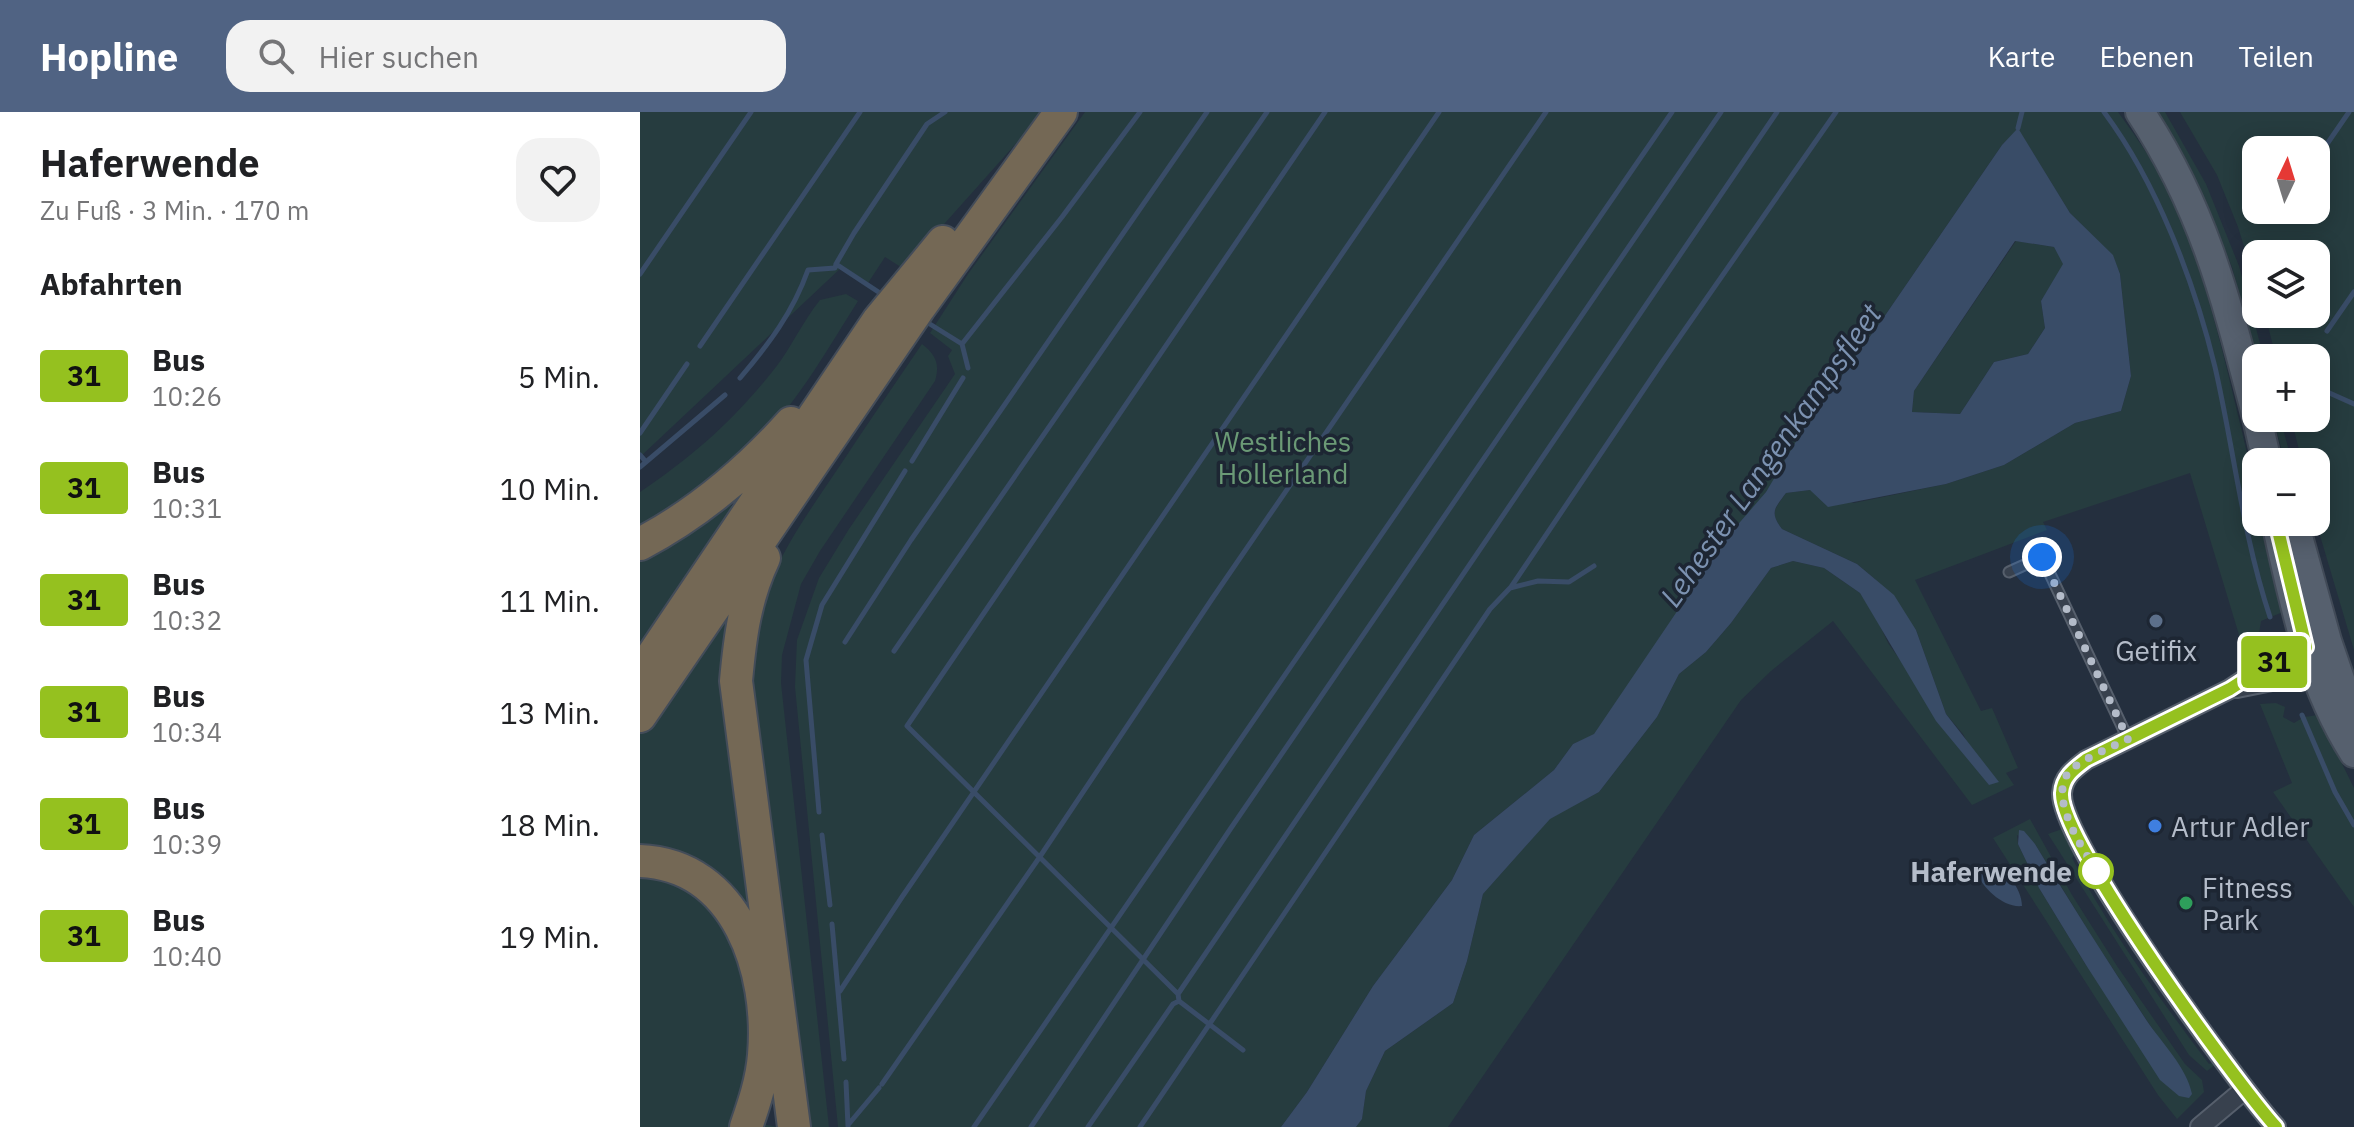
<!DOCTYPE html>
<html lang="de">
<meta charset="utf-8">
<style>
:root{--surface:#fff;--page:#f2f2f2;--text:#202124;--muted:#757577;--accent:#506383}
body{margin:0;font-family:"IBM Plex Sans",sans-serif;background:var(--page);color:var(--text);height:100vh;display:flex;flex-direction:column;font-size:30px;white-space:nowrap}
*{box-sizing:border-box;margin:0}
p{font-size:26px;color:var(--muted)}
.icon{flex:none;width:44px;height:44px;fill:none;stroke:currentColor;stroke-width:2;stroke-linecap:round;stroke-linejoin:round}
.map{position:relative;flex:1;overflow:hidden}
.side{display:flex;flex-direction:column;background:var(--surface);width:640px}
.side>*{flex:none}
.badge{padding:0 16px;border-radius:6px;font-size:28px;line-height:52px}
.needle{width:52px;rotate:4deg}
.controls{position:absolute;left:1602px;top:24px;display:grid;gap:16px}
.controls a{display:grid;place-items:center;width:88px;height:88px;border-radius:16px;background:var(--surface);box-shadow:0 4px 20px #0003;font-size:40px}
.you{position:absolute;width:40px;height:40px;margin:-20px;border:6px solid #fff;border-radius:50%;background:#1a73e8;box-shadow:0 0 0 12px #1a73e833}
.map>.badge{position:absolute;translate:-50% -50%;box-shadow:0 0 0 4px #fff}
h2{padding:0 40px;font-size:30px;line-height:72px}
.round{display:grid;place-items:center;flex:none;width:84px;height:84px;border-radius:24px;background:var(--page)}
.overview{display:flex;align-items:center;justify-content:space-between;height:136px;padding:0 40px}
h1{font-size:38px;font-weight:800;line-height:60px}
ul{padding:0;list-style:none}
li{display:flex;align-items:center;gap:24px;height:112px;padding:0 40px}
li div{flex:1}
li b{display:block;font-size:30px}
li em{font-style:normal}
li .badge{min-width:88px;font-weight:700;text-align:center}
header{display:flex;align-items:center;gap:48px;box-sizing:border-box;height:112px;padding:0 40px;background:var(--accent);color:#fff}
header strong{font-size:38px}
nav{display:flex;gap:44px;margin-inline-start:auto;font-size:28px}
.search{width:560px;height:72px;background:var(--page);display:flex;align-items:center;gap:20px;box-sizing:border-box;padding:0 28px;border-radius:24px;color:var(--muted);font-size:30px}
main{display:flex;flex:1;min-height:0}
.map>svg:first-child{display:block}
.green{fill:#263c3f;fill-rule:evenodd}
.water{fill:#394c67;fill-rule:evenodd}
.lines{fill:none;stroke-linecap:round;stroke-linejoin:round}
.stream{stroke:#394c67;stroke-width:5}
.lane-casing{stroke:#565f6c;stroke-width:13}
.street-casing{stroke:#565f6c;stroke-width:22}
.primary-casing{stroke:#414a57;stroke-width:32}
.highway-casing{stroke:#434c59;stroke-width:36}
.lane{stroke:#38414e;stroke-width:9}
.street{stroke:#38414e;stroke-width:18}
.primary{stroke:#56606e;stroke-width:28}
.highway{stroke:#746855;stroke-width:32}
.line-casing{stroke:#fff;stroke-width:18}
.line{stroke:#95c11f;stroke-width:12}
.walk{stroke:#b4bcc9;stroke-width:8;stroke-dasharray:0 14.4}
.service-dot{fill:#5c6f8a;stroke:#1d2633;stroke-width:3}
.shop-dot{fill:#3f7fe0;stroke:#1d2633;stroke-width:3}
.stop-dot{fill:#fff;stroke:#95c11f;stroke-width:4}
.leisure-dot{fill:#2e9e5b;stroke:#1d2633;stroke-width:3}
.labels{text-anchor:middle;dominant-baseline:central;stroke-width:7;stroke-linejoin:round;paint-order:stroke}
.park-label{font-size:28px;fill:#6b9a76;stroke:#1d2633}
.poi-label{font-size:28px;fill:#b4bcc9;stroke:#1d2633;text-anchor:start}
.stop-label{font-size:28px;font-weight:bold;fill:#b4bcc9;stroke:#1d2633;text-anchor:end}
.water-label{font-size:30px;font-style:italic;fill:#7c92b1;stroke:#1d2633}
</style>
<header>
<strong>Hopline</strong>
<div class="search"><svg class="icon" aria-label="search" viewBox="0 0 24 24"><circle cx="10" cy="10" r="6"/><path d="M15 15l6 6"/></svg>Hier suchen</div>
<nav><a>Karte</a><a>Ebenen</a><a>Teilen</a></nav>
</header>
<main>
<section class="side">
<div class="overview"><div><h1>Haferwende</h1><p>Zu Fuß · 3 Min. · 170 m</p></div><a class="round"><svg class="icon" aria-label="heart" viewBox="0 0 24 24"><path d="M12 20l-8-8c-3-5 5-10 8-4 3-6 11-1 8 4z"/></svg></a></div>
<h2>Abfahrten</h2>
<ul>
<li><span class="badge" style="background:#95c11f;color:#111">31</span><div><b>Bus</b><p>10:26</p></div><em>5 Min.</em></li>
<li><span class="badge" style="background:#95c11f;color:#111">31</span><div><b>Bus</b><p>10:31</p></div><em>10 Min.</em></li>
<li><span class="badge" style="background:#95c11f;color:#111">31</span><div><b>Bus</b><p>10:32</p></div><em>11 Min.</em></li>
<li><span class="badge" style="background:#95c11f;color:#111">31</span><div><b>Bus</b><p>10:34</p></div><em>13 Min.</em></li>
<li><span class="badge" style="background:#95c11f;color:#111">31</span><div><b>Bus</b><p>10:39</p></div><em>18 Min.</em></li>
<li><span class="badge" style="background:#95c11f;color:#111">31</span><div><b>Bus</b><p>10:40</p></div><em>19 Min.</em></li>
</ul>
</section>
<div class="map">
<svg width="1714" height="1015" viewBox="0 0 1714 1015">
<rect width="100%" height="100%" fill="#242f3e"/>
<path class="green" d="M 0,0 L 404,0 L 264,157 L 245,145 L 228,171 L 203,154 L 0,345 Z
M 445,0 L 1478,0 C 1491,18 1505,37 1516,56 C 1556,130 1577,214 1596,295 C 1605,333 1616,371 1616,410 L 1622,410 L 1643,500 L 1621,509 L 1618,528 L 1603,536 L 1550,361 L 1403,410 L 1407,418 L 1275,468 L 1341,599 L 1352,596 L 1378,656 L 1366,661 L 1374,673 L 1332,693 L 1193,509 L 1131,559 L 1101,588 L 808,1015 L 716,1015 L 722,1006 L 726,979 L 745,939 L 813,891 L 827,849 L 843,782 L 910,706 L 959,680 L 1017,605 L 1039,562 L 1066,540 L 1091,511 L 1131,456 L 1153,449 L 1184,456 L 1220,481 L 1234,501 L 1248,531 L 1349,673 L 1323,622 L 1306,602 L 1276,518 L 1236,468 L 1217,452 L 1142,417 C 1129,400 1135,397 1146,381 L 1170,378 L 1214,391 L 1306,372 L 1364,353 L 1435,311 L 1481,299 L 1491,264 L 1480,162 L 1473,144 L 1430,101 L 1378,17 L 1362,33 L 1244,205 L 1195,272 L 1126,380 L 1109,401 L 954,623 L 933,632 L 914,658 L 834,723 L 812,768 L 733,874 L 667,980 L 641,1015 L 198,1015 L 155,575 L 157,528 L 179,466 L 209,417 L 315,262 L 308,244 L 312,238 L 290,221 L 328,162 Z
M 1517,0 L 1525,0 L 1566,72 L 1599,154 L 1624,246 L 1617,246 L 1592,155 L 1560,76 Z
M 1540,0 L 1714,0 L 1714,538 L 1676,410 L 1676,350 L 1662,350 L 1651,306 L 1676,306 L 1676,246 L 1636,246 L 1625,202 L 1676,202 L 1676,142 L 1616,142 L 1616,173 L 1598,115 L 1577,63 ZM 1616,38 L 1676,38 L 1676,98 L 1616,98 Z
M 1376,129 L 1414,135 L 1424,152 L 1401,189 L 1405,216 L 1388,242 L 1354,250 L 1320,302 L 1272,300 L 1274,279 Z
M 206,182 L 218,189 C 188,236 159,289 119,328 C 83,363 41,389 0,415 L 0,380 C 55,343 95,307 136,255 C 152,234 163,209 180,188 Z
M 282,232 C 296,243 300,252 295,269 L 180,439 L 161,472 L 142,543 L 141,571 L 189,1015 L 170,1015 L 114,574 C 107,484 151,426 199,355 C 226,314 254,273 282,232 Z
M 1633,306 L 1640,306 L 1652,350 L 1645,350 Z
M 82,389 L 98,397 L 0,542 L 0,439 Z
M 111,454 L 98,500 L 113,801 C 86,756 49,744 0,734 L 0,619 Z
M 1636,591 L 1645,595 L 1643,605 L 1654,611 L 1664,605 L 1678,603 L 1714,676 L 1714,795 L 1633,680 L 1652,671 L 1620,592 Z
M 1390,707 L 1432,783 L 1477,854 L 1545,952 L 1562,968 L 1564,980 L 1537,1007 L 1518,983 L 1353,726 ZM 1377,723 L 1395,732 L 1454,828 L 1550,974 L 1446,853 L 1399,776 L 1378,732 Z
M 1422,717 L 1436,741 L 1432,746 C 1470,819 1520,887 1569,952 L 1574,950 L 1576,952 L 1567,959 L 1549,943 L 1408,722 Z
M 0,762 L 45,773 L 73,796 L 93,827 L 105,865 L 112,911 L 100,1008 L 138,1015 L 0,1015 Z"/>
<path class="water" d="M 1378,16 L 1430,101 L 1473,143 L 1480,162 L 1491,264 L 1481,299 L 1435,311 L 1364,353 L 1306,372 L 1188,395 L 1170,378 L 1146,381 C 1135,396 1129,400 1142,417 L 1217,452 L 1254,483 L 1276,518 L 1306,602 L 1359,670 L 1349,673 L 1296,609 L 1220,481 L 1184,456 L 1153,449 L 1131,456 L 1091,511 L 1066,540 L 1039,562 L 1017,605 L 959,680 L 910,707 L 843,782 L 827,849 L 813,891 L 745,939 L 726,979 L 722,1007 L 716,1015 L 641,1015 L 667,980 L 733,874 L 812,768 L 834,723 L 914,658 L 933,632 L 954,622 L 1088,424 L 1126,380 L 1164,316 L 1244,205 L 1362,33 ZM 1375,129 L 1414,135 L 1423,152 L 1401,189 L 1405,216 L 1388,242 L 1354,250 L 1320,302 L 1272,300 L 1274,279 Z
M 1379,718 L 1384,719 L 1395,732 C 1431,792 1468,850 1507,909 C 1522,931 1547,956 1552,982 L 1549,986 L 1539,984 L 1520,968 L 1446,853 L 1399,776 L 1378,732 Z
M 1345,751 C 1364,753 1382,776 1382,794 C 1363,796 1343,776 1336,760 L 1340,752 Z"/>
<g class="lines">
<path class="stream" d="M 1464,0 C 1517,71 1554,169 1575,255 C 1594,338 1603,424 1630,505
M 1378,16 L 1382,0
M 1676,48 L 1709,0
M 196,152 L 214,121 L 287,12 L 305,0
M 196,152 L 246,185
M 0,162 L 111,0
M 285,209 L 322,232 L 328,256
M 1687,219 L 1714,180
M 322,232 L 422,105 L 500,0
M 60,234 L 220,0
M 100,266 C 129,232 153,200 168,158 L 195,156 L 196,152
M 1676,275 L 1714,292
M 0,321 L 47,252
M 0,343 L 6,350
M 272,349 L 323,266
M 0,355 L 85,283
M 871,475 L 1023,249 L 1196,0
M 205,530 L 271,428 L 567,0
M 254,539 L 627,0
M 1662,603 L 1695,680 L 1714,713
M 179,700 L 166,548 L 182,493 L 265,359
M 182,723 L 190,793
M 192,812 L 204,947
M 200,879 L 262,785 L 799,0
M 538,882 L 1137,0
M 603,938 L 539,889 L 538,882 L 267,614 L 685,0
M 206,970 L 208,1014
M 242,972 L 399,746 L 574,484 L 906,0
M 208,1013 L 239,976
M 334,1015 L 1032,0
M 391,1015 L 591,716 L 1081,0
M 448,1015 L 533,892 L 539,889
M 500,1015 L 850,497 L 870,476 L 898,469 L 929,470 L 954,454"/>
<g class="lane-casing">
<path id="lane" d="M 1369,460 L 1402,445 L 1488,627"/>
</g>
<g class="street-casing">
<path id="street" d="M 1597,576 L 1686,558
M 1560,1015 L 1604,978
M 1636,1015 C 1597,972 1419,729 1422,681 C 1423,665 1434,657 1446,648 L 1590,577 L 1627,553 L 1677,532"/>
</g>
<g class="primary-casing">
<path id="primary" d="M 1500,0 C 1565,98 1587,191 1616,302
M 1617,306 L 1627,350
M 1636,410 C 1654,491 1669,570 1714,641
M 1654,410 L 1687,529 L 1714,608"/>
</g>
<g class="highway-casing">
<path id="highway" d="M 0,432 C 59,401 107,360 151,311
M 124,446 C 105,486 100,525 96,569 L 154,1015
M 0,562 L 238,209 L 303,130
M 0,604 L 279,196 L 421,0
M 0,749 C 98,753 131,860 124,943 C 122,968 114,992 106,1015"/>
</g>
<use href="#lane" class="lane"/>
<use href="#street" class="street"/>
<use href="#primary" class="primary"/>
<use href="#highway" class="highway"/>
</g>
<g class="lines">
<g class="line-casing">
<path id="line" d="M 1636,410 L 1666,535 L 1627,553 L 1590,577 L 1446,648 C 1434,657 1423,665 1422,681 C 1419,728 1597,972 1636,1015"/>
</g>
<use href="#line" class="line"/>
<path class="walk" d="M 1402,445 L 1488,627 C 1473,635 1438,648 1428,661 C 1409,688 1443,736 1456,759"/>
</g>
<circle class="service-dot" cx="1516" cy="509" r="8"/>
<circle class="shop-dot" cx="1515" cy="714" r="8"/>
<circle class="stop-dot" cx="1456" cy="759" r="16"/>
<circle class="leisure-dot" cx="1546" cy="791" r="8"/>
<g class="labels">
<g class="park-label">
<text x="643" y="329">Westliches<tspan x="643" dy="32">Hollerland</tspan></text>
</g>
<g class="poi-label">
<text x="1516" y="538" text-anchor="middle">Getifix</text>
<text x="1531" y="714">Artur Adler</text>
<text x="1562" y="775">Fitness<tspan x="1562" dy="32">Park</tspan></text>
</g>
<g class="stop-label">
<text x="1432" y="759">Haferwende</text>
</g>
<g class="water-label">
<text transform="translate(1130 343) rotate(-55)">Lehester Langenkampsfleet</text>
</g>
</g>
</svg>
<div class="controls">
<a><svg class="needle" viewBox="-14 -14 28 28"><path d="M0-13l5 13h-10z" fill="#e53935"/><path d="M0 13l5-13h-10z" fill="#757577"/></svg></a>
<a><svg class="icon" aria-label="layers" viewBox="0 0 24 24"><path d="M12 4l9 5-9 5-9-5zM3 14l9 5 9-5"/></svg></a>
<a>+</a>
<a>−</a>
</div>
<div class="you" style="left:1402px;top:445px"></div>
<b class="badge" style="left:1634px;top:550px;background:#95c11f;color:#111">31</b>
</div>
</main>
